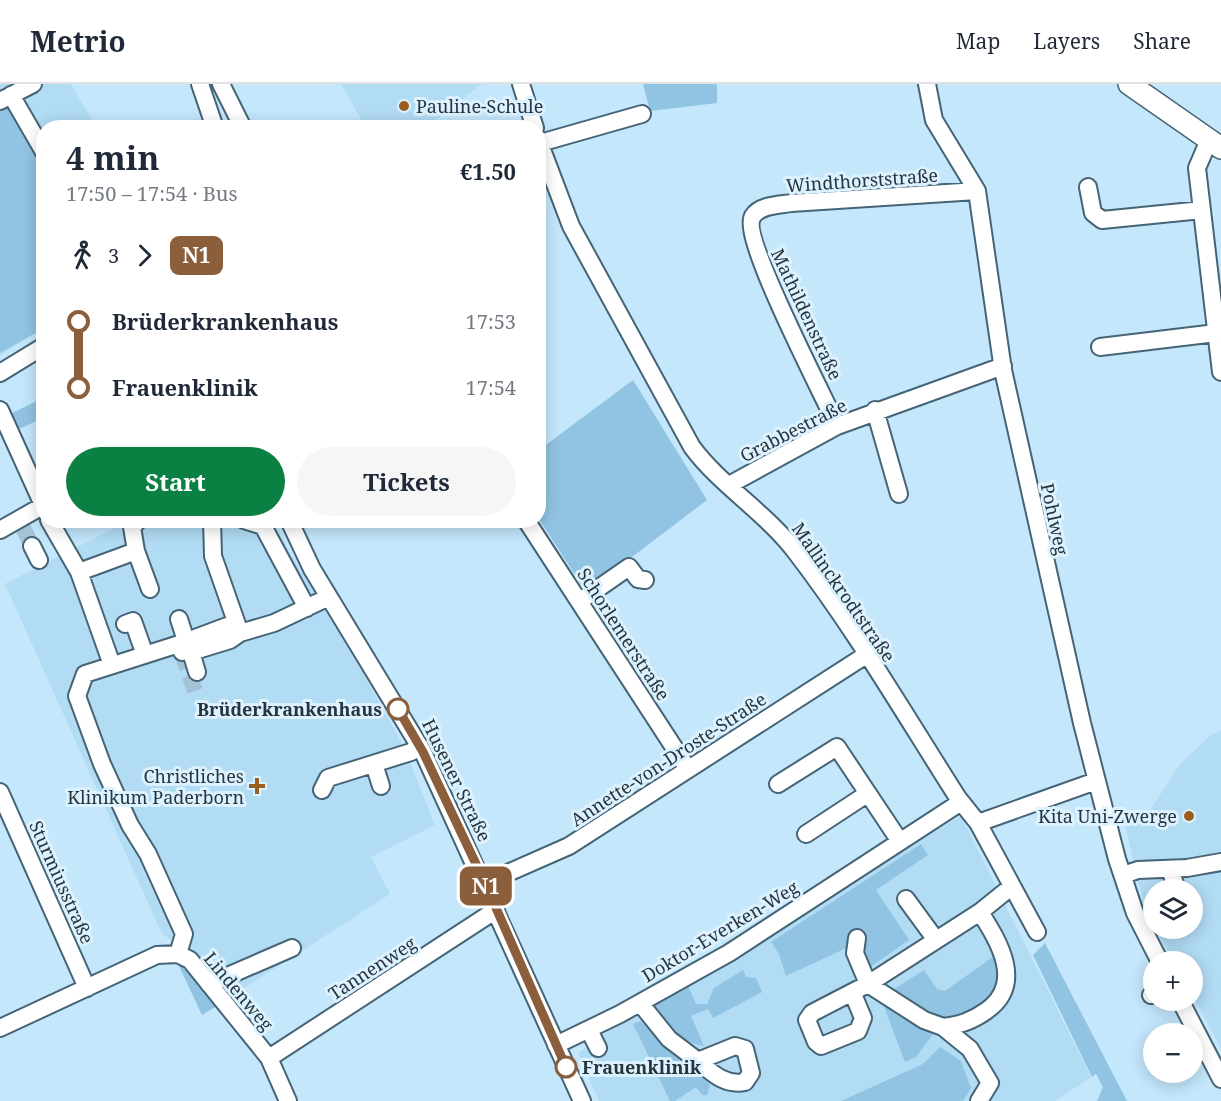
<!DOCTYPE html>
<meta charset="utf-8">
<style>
:root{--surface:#fff;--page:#f6f6f7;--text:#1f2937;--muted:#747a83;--line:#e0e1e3;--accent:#0b8043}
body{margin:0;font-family:"Noto Serif",serif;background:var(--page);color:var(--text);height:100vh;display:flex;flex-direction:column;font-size:22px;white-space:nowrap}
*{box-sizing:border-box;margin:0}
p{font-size:20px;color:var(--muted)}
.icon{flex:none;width:33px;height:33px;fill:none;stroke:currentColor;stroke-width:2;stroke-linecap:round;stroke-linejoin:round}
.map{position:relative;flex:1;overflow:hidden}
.panel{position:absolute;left:36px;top:36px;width:510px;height:408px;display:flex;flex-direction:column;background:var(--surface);border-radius:24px;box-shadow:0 3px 15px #0003}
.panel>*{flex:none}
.badge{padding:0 12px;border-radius:9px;font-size:21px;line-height:39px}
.buttons{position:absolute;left:1143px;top:795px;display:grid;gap:12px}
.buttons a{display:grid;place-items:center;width:60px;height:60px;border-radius:50%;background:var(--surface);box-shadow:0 3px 15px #0003;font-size:30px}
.map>.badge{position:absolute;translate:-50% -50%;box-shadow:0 0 0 3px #fff}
.legs{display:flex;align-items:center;gap:9px;height:66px;padding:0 30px;font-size:20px}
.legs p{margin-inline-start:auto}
.summary{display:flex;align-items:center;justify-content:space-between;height:102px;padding:0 30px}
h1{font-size:33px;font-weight:700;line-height:45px}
.action{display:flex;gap:12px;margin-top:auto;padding:12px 30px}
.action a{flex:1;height:69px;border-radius:36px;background:var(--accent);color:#fff;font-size:24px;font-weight:700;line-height:69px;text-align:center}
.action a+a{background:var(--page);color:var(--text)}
ul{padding:0 30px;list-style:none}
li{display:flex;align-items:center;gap:21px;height:66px;font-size:22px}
li i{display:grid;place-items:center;width:9px;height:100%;margin:0 8px;background:currentColor}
li i::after{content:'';width:15px;height:15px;margin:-8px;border:4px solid;border-radius:50%;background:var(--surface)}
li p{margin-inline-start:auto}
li:first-child i{background:linear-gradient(#0000 50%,currentColor 0)}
li:last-child i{background:linear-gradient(currentColor 50%,#0000 0)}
header{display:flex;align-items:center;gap:36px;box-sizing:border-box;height:84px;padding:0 30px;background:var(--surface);border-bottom:2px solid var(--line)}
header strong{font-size:28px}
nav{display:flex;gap:33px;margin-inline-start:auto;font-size:21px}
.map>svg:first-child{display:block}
.built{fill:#b1dcf4}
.green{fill:#91c4e2}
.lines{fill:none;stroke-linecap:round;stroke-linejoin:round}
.minor-tunnel{stroke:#a5c3d6;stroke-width:16;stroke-dasharray:16 8;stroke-linecap:butt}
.minor-casing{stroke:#456476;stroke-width:20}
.major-casing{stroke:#456476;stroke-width:24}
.minor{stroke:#fff;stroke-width:16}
.major{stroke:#fff;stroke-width:21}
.line-1-casing{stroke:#fff;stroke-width:14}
.line-1{stroke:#8b5e3c;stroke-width:9}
.poi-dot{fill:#9a5e1f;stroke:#ddf2ff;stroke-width:2}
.stop-1-dot{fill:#fff;stroke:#8b5e3c;stroke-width:3}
.labels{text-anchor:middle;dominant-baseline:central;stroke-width:6;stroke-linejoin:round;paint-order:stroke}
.poi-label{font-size:18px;fill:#27353d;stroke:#ddf2ff;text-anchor:end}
.street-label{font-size:18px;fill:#27353d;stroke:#ddf2ff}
.stop-label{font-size:18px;font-weight:bold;fill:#27353d;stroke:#ddf2ff;text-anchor:end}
</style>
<header>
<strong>Metrio</strong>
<nav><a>Map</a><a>Layers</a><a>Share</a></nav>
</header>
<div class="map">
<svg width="1221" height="1017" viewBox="0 0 1221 1017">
<rect width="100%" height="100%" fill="#c4e7fc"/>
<path class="built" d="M 0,0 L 71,0 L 96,43 L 44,44 L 43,245 L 0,271 Z
M 341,0 L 482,0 L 427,43 L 366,44 Z
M 128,437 L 271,437 L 363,589 L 404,663 L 435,741 L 371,773 L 390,810 L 229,914 L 195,871 L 162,850 L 5,500 Z
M 1221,646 L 1221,965 L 1193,912 L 1192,878 L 1174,877 L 1156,845 L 1192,844 L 1192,806 L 1154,806 L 1153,840 L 1146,825 L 1136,792 L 1124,734 L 1148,729 L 1181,679 L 1210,652 Z
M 961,732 L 1091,993 L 1055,1017 L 599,1017 L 578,969 L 652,916 Z"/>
<path class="green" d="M 643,0 L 717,0 L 717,19 L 650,27 Z
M 0,20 L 15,23 L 43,79 L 44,244 L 0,269 Z
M 633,296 L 707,416 L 586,508 L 539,435 L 539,366 Z
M 41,315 L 43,334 L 17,346 L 10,330 Z
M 921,760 L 928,771 L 876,806 L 909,856 L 866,886 L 855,860 L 786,892 L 779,870 L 771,858 Z
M 1045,859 L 1127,1017 L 1097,1017 L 1103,1003 L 1096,990 L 1092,993 L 1033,871 Z
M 997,870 L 1001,900 L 990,920 L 943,939 L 888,909 L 924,886 L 937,905 L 945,907 Z
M 178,880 L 184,881 L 217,922 L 202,931 Z
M 743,886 L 746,893 L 756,894 L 762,908 L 713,934 L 708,925 L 691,932 L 704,962 C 682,959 660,940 654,918 L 687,899 L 696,920 L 707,920 L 714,904 Z
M 882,917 L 932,946 L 934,949 L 916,973 L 905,978 Z
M 641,937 L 677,974 L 710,1000 L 707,1011 L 702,1011 L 696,1003 L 675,1017 L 670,1017 L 633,940 Z
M 940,963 L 961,977 L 971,1004 L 963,1017 L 841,1017 L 923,980 Z"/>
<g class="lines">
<path class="minor-tunnel" d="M 23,444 L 32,462
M 182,569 L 196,610"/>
<g class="minor-casing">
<path id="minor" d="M 200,0 L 215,44
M 221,0 L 243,44
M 521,0 L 535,44
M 927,0 L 934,36 L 977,107 L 1003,286 L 1082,639 L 1117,775 L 1135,829 L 1160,878
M 11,11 L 44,68
M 0,17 L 33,0
M 538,55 L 571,142 L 692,363 C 721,402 765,428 795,467 C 855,545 905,631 958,714 L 978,739 L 1037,848
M 1209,56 L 1197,84 L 1221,288
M 540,59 L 642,30
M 1088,103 L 1093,129 L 1102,136 L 1202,126
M 1100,263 L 1216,249
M 0,289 L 44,262
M 0,326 L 44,423
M 875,326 L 899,410
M 837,342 C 825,314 739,151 753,132 C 760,121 779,121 791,119 L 977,107
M 729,401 L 837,342 L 1003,282
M 49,436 L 79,488 L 112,581
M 244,436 L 263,442 L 307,524
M 289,436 L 312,485 L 423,668 L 582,1017
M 526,436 L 688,685
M 0,446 L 44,421
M 32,462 L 39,476
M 136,467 L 150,505
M 79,488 L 136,467 L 132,443 L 139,436
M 580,517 L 629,483 L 638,495 L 645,496
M 179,535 L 186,557
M 125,540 L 133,537 L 145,571
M 182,568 L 179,560 L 227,542 L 240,549 L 274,539 L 329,513
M 197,588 L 191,568 L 230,556 L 240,549 L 213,472 L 212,436
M 374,680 L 381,702
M 778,700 L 837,663 L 899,756
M 322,706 L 328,694 L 411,668 L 420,662
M 0,708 L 87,904
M 978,739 L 1096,697
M 806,750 L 867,710
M 1170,785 L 1177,806
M 1123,791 L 1138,786 L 1187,784 L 1221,778
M 485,799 L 569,762 L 866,571
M 906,815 L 936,856
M 178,870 L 184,850 L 148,770 L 130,741 L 102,680 L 77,612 L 85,590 L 179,560
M 209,900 L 292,864
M 853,910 L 863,934 L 858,947 L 821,962 L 816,958 L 807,936 L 812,929 L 868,900 L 855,869 L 857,854
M 1151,911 L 1154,910
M 1180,916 L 1221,995
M 640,919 L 669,955 L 698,977
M 943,943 C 960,941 972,937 986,927 C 1025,900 999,858 980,828
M 0,944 L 157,871 L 178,870 L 190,876 L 269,974 L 288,1017
M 589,946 L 598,964
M 556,961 L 620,930 L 729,869 L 961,718
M 735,962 L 745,965 L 751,989 L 745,998 C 725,1002 712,989 698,977 Z
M 269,974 L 496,826
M 979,1017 L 990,999 L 970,965 L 943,943 L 924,936 L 868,900 L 980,828 L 1011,803"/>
</g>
<g class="major-casing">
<path id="major" d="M 1129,0 L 1221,64"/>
</g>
<use href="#minor" class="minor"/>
<use href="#major" class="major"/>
</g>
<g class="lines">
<g class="line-1-casing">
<path id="line-1" d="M 398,625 L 423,668 L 485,799 L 566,983"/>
</g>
<use href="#line-1" class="line-1"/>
</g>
<g class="poi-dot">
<circle cx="404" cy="22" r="6"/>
<path d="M254 693h6v6h6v6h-6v6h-6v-6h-6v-6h6z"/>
<circle cx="1189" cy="732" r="6"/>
</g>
<g class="stop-1-dot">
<circle cx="398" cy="625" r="10"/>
<circle cx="566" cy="983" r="10"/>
</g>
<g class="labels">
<g class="poi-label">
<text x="416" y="22" text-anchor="start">Pauline-Schule</text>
<text x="244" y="692">Christliches<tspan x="244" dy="21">Klinikum Paderborn</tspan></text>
<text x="1177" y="732">Kita Uni-Zwerge</text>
</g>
<g class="street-label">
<text transform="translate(862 96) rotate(-4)">Windthorststraße</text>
<text transform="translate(807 230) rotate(65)">Mathildenstraße</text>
<text transform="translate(793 346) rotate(-27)">Grabbestraße</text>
<text transform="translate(1055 435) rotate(78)">Pohlweg</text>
<text transform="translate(844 508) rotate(55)">Mallinckrodtstraße</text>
<text transform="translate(624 550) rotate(57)">Schorlemerstraße</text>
<text transform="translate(668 675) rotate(-33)">Annette-von-Droste-Straße</text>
<text transform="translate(457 696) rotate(64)">Husener Straße</text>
<text transform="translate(62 798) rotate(66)">Sturmiusstraße</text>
<text transform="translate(720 847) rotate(-31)">Doktor-Everken-Weg</text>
<text transform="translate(372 884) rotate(-33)">Tannenweg</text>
<text transform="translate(239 907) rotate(50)">Lindenweg</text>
</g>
<g class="stop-label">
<text x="382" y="625">Brüderkrankenhaus</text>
<text x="582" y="983" text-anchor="start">Frauenklinik</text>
</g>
</g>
</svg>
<div class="buttons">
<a><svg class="icon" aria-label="layers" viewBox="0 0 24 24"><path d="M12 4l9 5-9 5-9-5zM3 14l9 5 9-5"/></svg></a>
<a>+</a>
<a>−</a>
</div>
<b class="badge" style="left:486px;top:802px;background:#8b5e3c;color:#fff">N1</b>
<section class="panel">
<div class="summary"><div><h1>4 min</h1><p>17:50 – 17:54 · Bus</p></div><b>€1.50</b></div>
<div class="legs"><svg class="icon" aria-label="walk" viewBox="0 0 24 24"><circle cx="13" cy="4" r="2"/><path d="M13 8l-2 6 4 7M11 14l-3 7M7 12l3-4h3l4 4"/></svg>3<svg class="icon" aria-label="forward" viewBox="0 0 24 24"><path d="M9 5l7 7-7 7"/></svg><b class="badge" style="background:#8b5e3c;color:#fff">N1</b></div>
<ul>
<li><i style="color:#8b5e3c"></i><b>Brüderkrankenhaus</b><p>17:53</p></li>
<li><i style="color:#8b5e3c"></i><b>Frauenklinik</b><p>17:54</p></li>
</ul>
<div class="action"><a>Start</a><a>Tickets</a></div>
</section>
</div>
